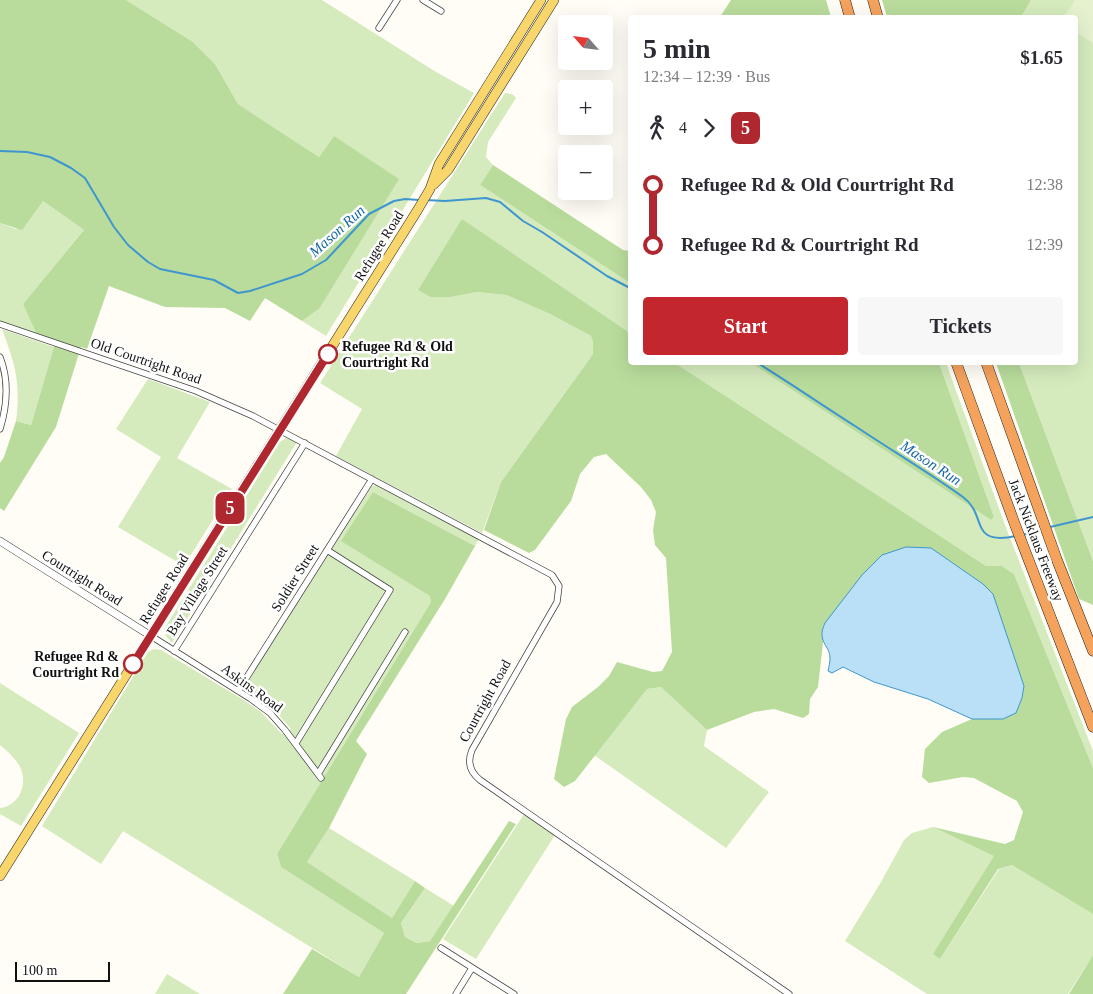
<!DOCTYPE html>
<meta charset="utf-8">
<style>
:root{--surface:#fff;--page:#f7f7f7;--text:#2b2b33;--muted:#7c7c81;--accent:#c4262e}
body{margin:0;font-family:Georgia,serif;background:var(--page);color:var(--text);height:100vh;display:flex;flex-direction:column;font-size:19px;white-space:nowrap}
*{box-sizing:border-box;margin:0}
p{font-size:16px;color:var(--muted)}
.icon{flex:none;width:28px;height:28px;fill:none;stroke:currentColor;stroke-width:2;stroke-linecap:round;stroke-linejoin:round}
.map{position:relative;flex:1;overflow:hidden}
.drawer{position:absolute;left:628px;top:15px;width:450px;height:350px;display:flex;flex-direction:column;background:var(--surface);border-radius:5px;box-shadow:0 5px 20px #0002}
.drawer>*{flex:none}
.badge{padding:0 10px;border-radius:8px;font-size:18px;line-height:32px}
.needle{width:32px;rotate:298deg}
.controls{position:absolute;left:558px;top:15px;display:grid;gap:10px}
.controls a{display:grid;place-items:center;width:55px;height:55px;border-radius:5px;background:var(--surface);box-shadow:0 5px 20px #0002;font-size:25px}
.scale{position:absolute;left:15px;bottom:12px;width:95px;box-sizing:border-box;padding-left:5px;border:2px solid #111;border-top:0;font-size:14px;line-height:18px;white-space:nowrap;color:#111;-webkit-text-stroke:4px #fff;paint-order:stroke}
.map>.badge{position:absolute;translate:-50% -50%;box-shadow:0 0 0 2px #fff}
.legs{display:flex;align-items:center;gap:8px;height:55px;padding:0 15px;font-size:16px}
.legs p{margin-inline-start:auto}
.head{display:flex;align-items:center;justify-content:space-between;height:85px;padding:0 15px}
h1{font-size:28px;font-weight:600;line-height:38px}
.primary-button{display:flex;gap:10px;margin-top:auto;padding:10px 15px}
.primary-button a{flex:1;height:58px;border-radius:5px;background:var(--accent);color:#fff;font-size:20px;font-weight:600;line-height:58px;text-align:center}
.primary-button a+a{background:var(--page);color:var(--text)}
ul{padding:0 15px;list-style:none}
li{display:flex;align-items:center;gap:18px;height:60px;font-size:19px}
li i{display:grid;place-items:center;width:8px;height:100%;margin:0 6px;background:currentColor}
li i::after{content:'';width:12px;height:12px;margin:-6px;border:4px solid;border-radius:50%;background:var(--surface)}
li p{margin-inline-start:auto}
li:first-child i{background:linear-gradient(#0000 50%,currentColor 0)}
li:last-child i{background:linear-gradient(currentColor 50%,#0000 0)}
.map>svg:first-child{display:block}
.green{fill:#d5ebbd}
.forest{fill:#b9dc9c}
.pitch{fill:#e6f2cf}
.water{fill:#b9e0f7;stroke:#3f96cf}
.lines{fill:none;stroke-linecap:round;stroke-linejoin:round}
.stream{stroke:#3f96cf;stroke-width:2}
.minor-casing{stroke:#444;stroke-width:7}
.tertiary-casing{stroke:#444;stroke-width:8}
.primary-casing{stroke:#222;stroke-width:10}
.motorway-casing{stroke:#222;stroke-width:11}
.minor{stroke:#fff;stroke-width:5.5}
.tertiary{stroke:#fff;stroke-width:7}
.primary{stroke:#f9d66b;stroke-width:9}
.motorway{stroke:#f5a25d;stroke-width:10}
.line-1-casing{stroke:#fff;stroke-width:11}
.line-1{stroke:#af272f;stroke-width:8}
.stop-1-dot{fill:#fff;stroke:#af272f;stroke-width:2.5}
.labels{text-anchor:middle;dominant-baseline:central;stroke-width:5;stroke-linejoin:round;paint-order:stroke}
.street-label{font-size:14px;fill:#111;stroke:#fff}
.stop-label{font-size:14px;font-weight:bold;fill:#111;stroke:#fff;text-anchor:start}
.water-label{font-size:15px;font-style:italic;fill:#1768a6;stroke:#fff}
</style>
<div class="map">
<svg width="1093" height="994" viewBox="0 0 1093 994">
<rect width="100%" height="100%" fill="#fffdf5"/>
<path class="green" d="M 126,0 L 322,0 L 436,72 L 474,93 L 326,336 L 302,321 L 319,309 L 334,136 L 319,157 L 238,104 L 215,64 L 193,42 Z
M 1031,0 L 1093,0 L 1093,561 L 1019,363 L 1075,362 L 1075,18 L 1020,17 Z
M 505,93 L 512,94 L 516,98 L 488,142 L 486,157 L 493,165 L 480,185 L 630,283 L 630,333 L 463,220 L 418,290 L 430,297 L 451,297 L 477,292 L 506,295 L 550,314 L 591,336 L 593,342 L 593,354 L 501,482 L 482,533 L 336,456 L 362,409 L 320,383 Z
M 43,201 L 84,230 L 23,304 L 36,333 L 0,321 L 0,223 L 16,229 Z
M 2,329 L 54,347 L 31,425 L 16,421 C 21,381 15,365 2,329 Z
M 675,363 L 751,363 L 991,520 L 994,517 L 939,363 L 946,363 L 1005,525 L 1093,751 L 1093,768 L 1014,574 L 1002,566 L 986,566 Z
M 148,379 L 210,402 L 177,458 L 232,489 L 184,566 L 118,527 L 161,457 L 116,429 Z
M 286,438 L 297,442 L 172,643 L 166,636 L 164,629 L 280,442 Z
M 376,485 L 479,539 L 475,546 L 373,492 L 431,596 L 431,602 L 277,854 L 281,867 L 384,933 L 359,977 L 123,831 L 101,864 L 42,826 L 148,652 L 154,649 L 161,650 L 242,699 L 261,712 L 282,734 L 291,729 L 277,713 L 248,690 L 245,686 L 372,486 Z
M 0,683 L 79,733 L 21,826 L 0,814 L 0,808 C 20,806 29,782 19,765 C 14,757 7,751 0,745 Z
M 661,687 L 707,730 L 704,746 L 769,792 L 726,848 L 594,755 L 647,689 Z
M 524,814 L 555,835 L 476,959 L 443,939 Z
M 933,827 L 995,856 L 934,954 L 940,959 L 999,869 L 1012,865 L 1093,914 L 1093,955 L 1068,994 L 927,994 L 845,941 L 881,882 L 904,840 L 912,833 Z
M 329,828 L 415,881 L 392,918 L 307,862 Z
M 425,888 L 454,906 L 430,941 L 417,943 L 405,937 L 401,923 Z
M 167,974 L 200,994 L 155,994 Z"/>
<path class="forest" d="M 0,0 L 126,0 L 193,42 L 215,64 L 238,104 L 319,157 L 334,136 L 399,179 L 319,309 L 302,321 L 265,298 L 250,321 L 225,308 L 165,307 L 109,286 L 87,349 L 81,347 L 56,427 L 4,511 L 0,508 L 0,463 L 4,457 L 16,421 L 31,425 L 56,340 L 36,333 L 23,304 L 84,230 L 43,201 L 22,230 L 0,223 Z
M 731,0 L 826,0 L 831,17 L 720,17 Z
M 882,0 L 1031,0 L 1020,18 L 887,17 Z
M 493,165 L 623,250 L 630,251 L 630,283 L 480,185 Z
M 462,219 L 630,333 L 630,362 L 675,363 L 986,566 L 1002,566 L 1014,574 L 1093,768 L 1093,914 L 1012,865 L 998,869 L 940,959 L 933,954 L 994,856 L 933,827 L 1005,844 L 1014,840 L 1023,812 L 1017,801 L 974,778 L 963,777 L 929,783 L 922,777 L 925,749 L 942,732 L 972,719 L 1003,719 L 993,594 L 983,584 L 931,548 L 822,630 L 823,643 L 818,687 L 810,699 L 809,714 L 803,718 L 774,709 L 754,712 L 707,730 L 661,687 L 647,689 L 575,781 L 564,787 L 554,779 L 566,719 L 572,707 L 598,687 L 609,676 L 617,662 L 653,672 L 662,671 L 672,652 L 666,558 L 655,545 L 653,530 L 656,512 L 651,500 L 641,487 L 606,454 L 594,457 L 580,474 L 571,501 L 535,550 L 529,553 L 484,530 L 501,482 L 593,354 L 593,342 L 591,336 L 550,314 L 506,295 L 477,292 L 451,297 L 430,297 L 418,290 Z
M 751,363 L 939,363 L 994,517 L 991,520 Z
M 996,363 L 1019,363 L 1093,561 L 1093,605 L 1079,599 Z
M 373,492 L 475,546 L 445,599 L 356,741 L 367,754 L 329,828 L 307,862 L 392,918 L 415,881 L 425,888 L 401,923 L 405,937 L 417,943 L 430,941 L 509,821 L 516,824 L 406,994 L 283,994 L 312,949 L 359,977 L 384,933 L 281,867 L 277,854 L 431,602 L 430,596 L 341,541 Z
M 1093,955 L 1093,994 L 1068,994 L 1069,994 Z"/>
<path class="pitch" d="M 1075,0 L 1093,0 L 1093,43 L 1075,32 L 1075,18 L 1064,17 Z"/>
<path class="water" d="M 906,547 L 931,548 L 983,584 L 993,594 L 1024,686 L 1022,698 L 1016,713 L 1003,719 L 972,719 L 928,699 L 874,682 L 843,667 L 832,673 L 828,671 C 829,667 830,662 830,658 C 830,645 816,642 825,623 L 862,575 L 882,555 Z"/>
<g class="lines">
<path class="stream" d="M 0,151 L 27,152 L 50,157 L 71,168 L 85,178 L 114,227 L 128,245 L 148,262 L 160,269 L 214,280 L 238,293 L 250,291 L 302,274 L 326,260 L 369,214 L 394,201 L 405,199 L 419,200
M 426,200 L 445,201 L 486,198 L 500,202 L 523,221 L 542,232 L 607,276 L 630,288
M 756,362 C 790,383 822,405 855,426 C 891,450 928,472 963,497 C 988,515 968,546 1016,536
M 1050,527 L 1093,517
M 1023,535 L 1043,529"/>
<g class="minor-casing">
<path id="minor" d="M 423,0 L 441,11
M 379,28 L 397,0
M 0,324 L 196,391 L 253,416 L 552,575 L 559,586 L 557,602 L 472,750 C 467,762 470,772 480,780 L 789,994
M 0,357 C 9,380 7,406 0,429
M 151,636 L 251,699 L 270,713 L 285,730 L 321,778
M 174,651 L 305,443
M 238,691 L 372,479
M 296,743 L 390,590 L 327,550
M 318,774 L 405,632
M 441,948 L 514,994
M 456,994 L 472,968"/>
</g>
<g class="tertiary-casing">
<path id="tertiary" d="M 0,541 L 151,636"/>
</g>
<g class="primary-casing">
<path id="primary" d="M 433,185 L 448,170 L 554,0
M 0,876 L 417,211 L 430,189 L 439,164 L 541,0"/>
</g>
<g class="motorway-casing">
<path id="motorway" d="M 845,0 L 850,18
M 873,0 L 878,18
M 956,362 L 1014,522 L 1093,727
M 986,362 L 1057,560 L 1093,651"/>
</g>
<use href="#minor" class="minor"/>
<use href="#tertiary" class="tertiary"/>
<use href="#primary" class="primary"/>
<use href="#motorway" class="motorway"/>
</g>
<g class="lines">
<g class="line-1-casing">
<path id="line-1" d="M 133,664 L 328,354"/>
</g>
<use href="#line-1" class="line-1"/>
</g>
<g class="stop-1-dot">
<circle cx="328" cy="354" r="9"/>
<circle cx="133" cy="664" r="9"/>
</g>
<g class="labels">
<g class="street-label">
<text transform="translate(379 246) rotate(-58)">Refugee Road</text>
<text transform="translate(146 361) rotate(19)">Old Courtright Road</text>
<text transform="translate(1036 540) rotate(69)">Jack Nicklaus Freeway</text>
<text transform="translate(82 578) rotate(32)">Courtright Road</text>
<text transform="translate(295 578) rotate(-58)">Soldier Street</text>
<text transform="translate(164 589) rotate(-58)">Refugee Road</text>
<text transform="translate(197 591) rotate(-58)">Bay Village Street</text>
<text transform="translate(252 688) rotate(36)">Askins Road</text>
<text transform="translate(485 701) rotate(-61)">Courtright Road</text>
</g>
<g class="stop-label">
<text x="342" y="346">Refugee Rd &amp; Old<tspan x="342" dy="16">Courtright Rd</tspan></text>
<text x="119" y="656" text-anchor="end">Refugee Rd &amp;<tspan x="119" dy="16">Courtright Rd</tspan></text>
</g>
<g class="water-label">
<text transform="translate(337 231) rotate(-42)">Mason Run</text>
<text transform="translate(931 463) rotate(33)">Mason Run</text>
</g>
</g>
</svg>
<div class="controls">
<a><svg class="needle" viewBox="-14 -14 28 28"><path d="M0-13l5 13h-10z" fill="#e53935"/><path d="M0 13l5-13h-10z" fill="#7c7c81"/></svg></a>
<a>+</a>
<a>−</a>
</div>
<div class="scale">100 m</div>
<b class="badge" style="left:230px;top:508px;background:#af272f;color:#fff">5</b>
<section class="drawer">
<div class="head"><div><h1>5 min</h1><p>12:34 – 12:39 · Bus</p></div><b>$1.65</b></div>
<div class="legs"><svg class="icon" aria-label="walk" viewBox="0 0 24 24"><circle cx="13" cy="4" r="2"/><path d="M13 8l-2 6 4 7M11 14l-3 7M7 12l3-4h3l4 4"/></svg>4<svg class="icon" aria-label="forward" viewBox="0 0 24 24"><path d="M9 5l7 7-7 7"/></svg><b class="badge" style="background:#af272f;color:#fff">5</b></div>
<ul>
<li><i style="color:#af272f"></i><b>Refugee Rd &amp; Old Courtright Rd</b><p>12:38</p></li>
<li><i style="color:#af272f"></i><b>Refugee Rd &amp; Courtright Rd</b><p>12:39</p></li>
</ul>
<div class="primary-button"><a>Start</a><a>Tickets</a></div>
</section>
</div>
